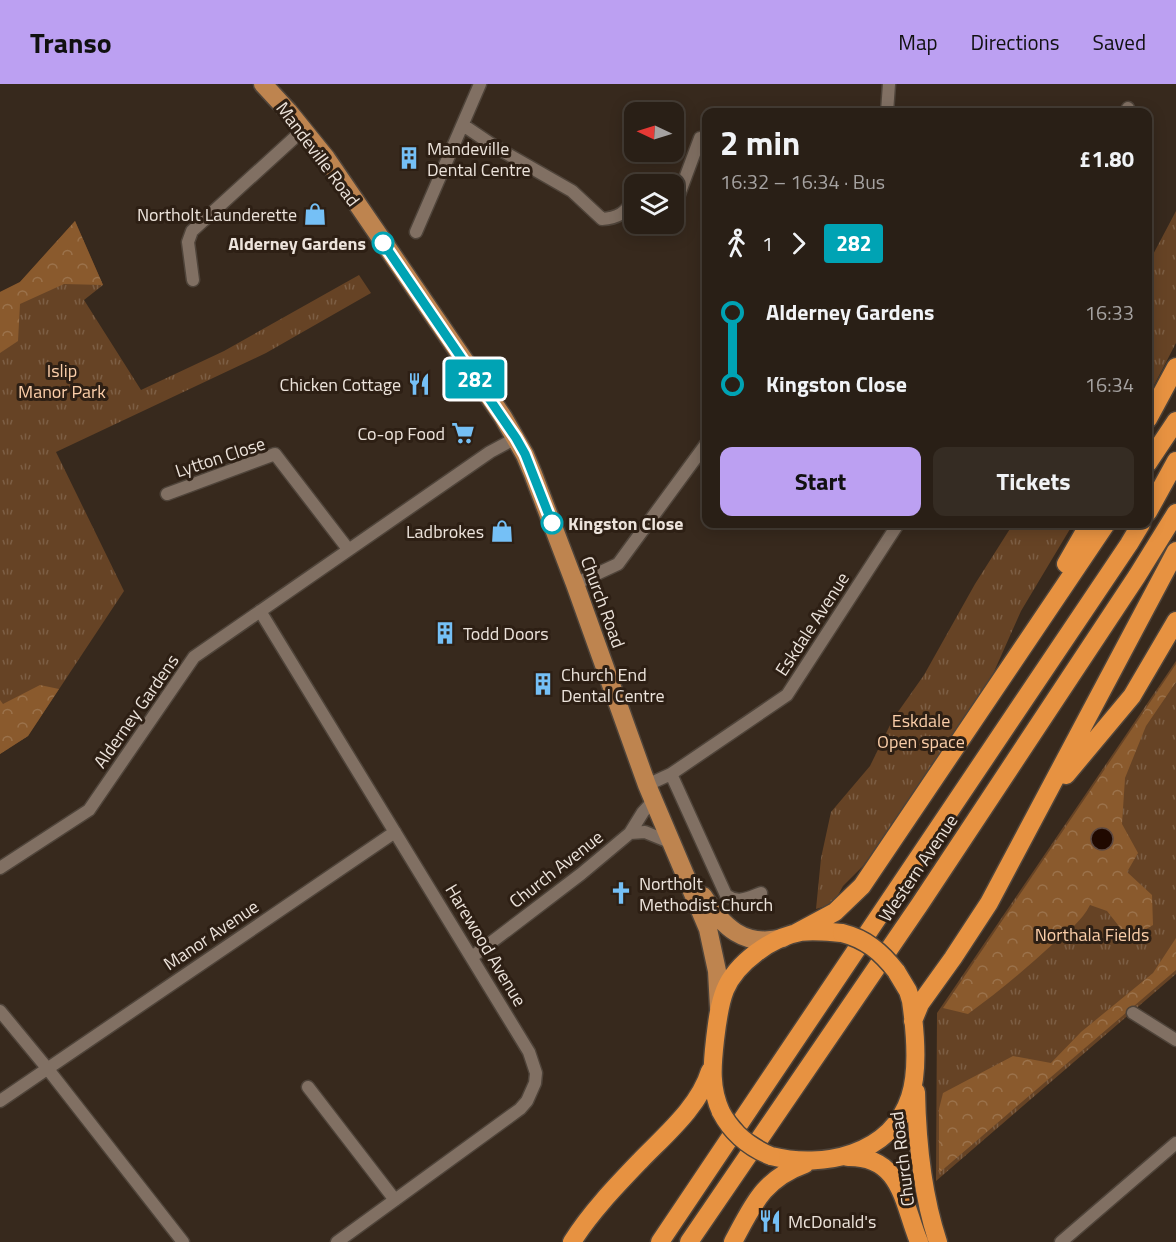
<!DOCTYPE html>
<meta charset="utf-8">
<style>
:root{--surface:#291f16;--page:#352c23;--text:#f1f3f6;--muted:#a5a2a1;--line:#453d35;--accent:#bca0f2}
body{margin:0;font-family:"Titillium Web",sans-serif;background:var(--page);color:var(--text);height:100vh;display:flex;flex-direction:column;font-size:22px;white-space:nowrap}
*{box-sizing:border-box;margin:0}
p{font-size:20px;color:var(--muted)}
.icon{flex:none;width:33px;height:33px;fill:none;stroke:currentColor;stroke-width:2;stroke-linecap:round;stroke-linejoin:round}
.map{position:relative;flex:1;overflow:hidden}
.sheet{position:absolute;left:702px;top:24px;width:450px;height:420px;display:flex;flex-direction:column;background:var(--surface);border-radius:12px;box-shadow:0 3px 15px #0003,0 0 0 2px var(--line)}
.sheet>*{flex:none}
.badge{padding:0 12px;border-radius:4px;font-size:21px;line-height:39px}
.needle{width:39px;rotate:274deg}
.fabs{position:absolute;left:624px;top:18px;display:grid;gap:12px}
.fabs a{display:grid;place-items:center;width:60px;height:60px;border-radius:12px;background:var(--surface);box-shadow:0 3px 15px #0003,0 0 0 2px var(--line);font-size:30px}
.map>.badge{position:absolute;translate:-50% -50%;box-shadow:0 0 0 3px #fff}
.legs{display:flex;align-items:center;gap:9px;height:66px;padding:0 18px;font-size:20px}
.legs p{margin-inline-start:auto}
.head{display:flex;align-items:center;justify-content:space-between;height:102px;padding:0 18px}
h1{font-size:33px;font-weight:700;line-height:45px}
.primary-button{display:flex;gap:12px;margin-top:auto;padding:12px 18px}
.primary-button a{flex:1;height:69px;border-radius:12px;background:var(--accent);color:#111;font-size:24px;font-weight:700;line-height:69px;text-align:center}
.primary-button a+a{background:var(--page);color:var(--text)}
ul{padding:0 18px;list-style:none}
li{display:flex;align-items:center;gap:21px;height:72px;font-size:22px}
li i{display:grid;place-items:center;width:9px;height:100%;margin:0 8px;background:currentColor}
li i::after{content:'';width:15px;height:15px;margin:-8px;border:4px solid;border-radius:50%;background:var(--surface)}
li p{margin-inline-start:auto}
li:first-child i{background:linear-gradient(#0000 50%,currentColor 0)}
li:last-child i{background:linear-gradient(currentColor 50%,#0000 0)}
header{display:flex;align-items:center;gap:36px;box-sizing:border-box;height:84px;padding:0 30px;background:var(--accent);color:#111}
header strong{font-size:28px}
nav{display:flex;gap:33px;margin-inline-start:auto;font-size:21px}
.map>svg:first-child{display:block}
.grass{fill:url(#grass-tufts)}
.forest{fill:url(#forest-crowns)}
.water{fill:#200900;stroke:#5d4a42;stroke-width:1.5}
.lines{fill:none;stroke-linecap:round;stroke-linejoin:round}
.street-casing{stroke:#4f443a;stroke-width:15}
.primary-casing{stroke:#4f443a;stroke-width:21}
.highway-casing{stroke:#4f443a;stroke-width:21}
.street{stroke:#817063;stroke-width:12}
.primary{stroke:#be844f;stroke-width:18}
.highway{stroke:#e79241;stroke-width:18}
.highway-bridge-casing{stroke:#4f443a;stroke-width:21;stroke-linecap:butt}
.highway-bridge{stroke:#e79241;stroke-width:18}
.line-1-casing{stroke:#fff;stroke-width:14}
.line-1{stroke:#00a3b4;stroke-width:9}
.stop-1-dot{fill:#fff;stroke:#00a3b4;stroke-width:3}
.labels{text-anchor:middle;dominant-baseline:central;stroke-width:6;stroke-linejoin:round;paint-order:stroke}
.poi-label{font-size:18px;fill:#ece3db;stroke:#2d1f14;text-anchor:start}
.street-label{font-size:18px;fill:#ece3db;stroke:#2d1f14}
.stop-label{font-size:18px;font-weight:bold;fill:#ece3db;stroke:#2d1f14;text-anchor:end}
.park-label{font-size:18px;fill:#fbcea9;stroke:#2d1f14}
</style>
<header>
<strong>Transo</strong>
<nav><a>Map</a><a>Directions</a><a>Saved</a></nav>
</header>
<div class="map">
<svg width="1176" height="1158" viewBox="0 0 1176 1158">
<defs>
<pattern id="grass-tufts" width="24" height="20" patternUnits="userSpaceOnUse" patternTransform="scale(1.5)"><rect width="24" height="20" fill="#664325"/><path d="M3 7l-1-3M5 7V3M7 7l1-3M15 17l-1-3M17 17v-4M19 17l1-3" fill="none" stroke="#7c5e44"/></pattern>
<pattern id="forest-crowns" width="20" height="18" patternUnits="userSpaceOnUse" patternTransform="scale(1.5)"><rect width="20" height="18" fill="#8a5a2d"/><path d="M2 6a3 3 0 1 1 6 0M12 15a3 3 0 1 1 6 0" fill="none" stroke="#9b724b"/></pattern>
</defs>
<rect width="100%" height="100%" fill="#37291d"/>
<path class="grass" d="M 1176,127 L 1176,259 L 1148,313 L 1148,180 Z
M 75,137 L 103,201 L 84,216 L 141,306 L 224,267 L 359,191 L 371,209 L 266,269 L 56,368 L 124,507 L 28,652 L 0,670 L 0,208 L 20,198 Z
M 1013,440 L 1073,440 L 1021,527 L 993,590 L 957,648 L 863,782 L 843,802 L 836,815 L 826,822 L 816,825 L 821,774 L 831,728 L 870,682 L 893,635 L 924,591 L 975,500 Z
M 1176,577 L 1176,890 L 936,1097 L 937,929 Z"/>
<path class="forest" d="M 75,137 L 103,201 L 64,200 L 20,220 L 18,257 L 0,269 L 0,208 L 20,198 Z
M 1176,580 L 1176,598 L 1146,642 L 1125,694 L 1122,740 L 1138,769 L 1127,788 L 1152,811 L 1153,841 L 1129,855 L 1107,827 L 1090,821 C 1082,837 1068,847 1055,858 C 1027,884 998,908 968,930 L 943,924 Z
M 40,601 L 59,605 L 28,652 L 0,670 L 0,616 L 3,620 Z
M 1176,854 L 1176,886 L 939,1089 L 939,1025 L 943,1009 L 1013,972 L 1051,979 L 1081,948 L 1153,889 Z"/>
<path class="water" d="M1091 755a11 11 0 1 1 22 0a11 11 0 1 1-22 0Z"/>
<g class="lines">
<g class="street-casing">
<path id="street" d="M 887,28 L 889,0
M 1126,28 L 1128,24
M 463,41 L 497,64 L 572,107 L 602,135 C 618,134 625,129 634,116
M 674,115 L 677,116 L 700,54
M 416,148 L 480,0
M 193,196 L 188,158 L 192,147 L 304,45
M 167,410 L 275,370 L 348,465
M 575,500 L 618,480 L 706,360
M 260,527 L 529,968 L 536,989 L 535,999 L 527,1017 L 520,1025 L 337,1158
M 671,690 L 726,811 C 738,820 748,814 761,809
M 647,701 L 671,690 L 787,611 L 898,440
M 630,749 L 645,748 L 672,759
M 0,784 L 89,726 L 194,573 L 490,368 L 516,354
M 472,873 L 581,790 L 630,749 L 643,728 L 654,716
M 0,927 L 47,984 L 183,1158
M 1133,929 L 1176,956
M 308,1003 L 395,1116
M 0,1017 L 395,748
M 1061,1158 L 1176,1059"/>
</g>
<g class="primary-casing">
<path id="primary" d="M 263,0 L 288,27 L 326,74 L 503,333 L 525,371 L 533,390 L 575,500 L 647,701 L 708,845 L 717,887 L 719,924
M 703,812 C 723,843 744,864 783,854"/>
</g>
<g class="highway-casing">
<path id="highway" d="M 1148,335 L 1176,283
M 1148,379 L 1176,337
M 1148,428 L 1176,377
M 1066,480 L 1089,440
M 1066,691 L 1132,612 L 1176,537
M 796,849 L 835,828 L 862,802 L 1106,440
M 913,937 L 920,920 L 953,874 L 989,819 L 1176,467
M 916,1008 C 917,1059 922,1110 938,1158
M 721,1028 C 710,1004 712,982 715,956 C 717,939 719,921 725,906 C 736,879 772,853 801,848 C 814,846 828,848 842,849
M 771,1072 C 823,1085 891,1071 910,1013 C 919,986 915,945 911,917 L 908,907 L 896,887
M 848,1073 C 902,1072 903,1120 919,1158
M 572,1158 C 590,1129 616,1102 640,1077 C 665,1051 699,1023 710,987
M 660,1158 L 1129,460 L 1141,440
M 689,1158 L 920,820 L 1137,492 L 1176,429
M 733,1158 C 753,1121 763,1095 805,1080"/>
</g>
<use href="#street" class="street"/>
<use href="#primary" class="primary"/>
<use href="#highway" class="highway"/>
<g class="highway-bridge-casing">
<path id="highway-bridge" d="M 842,849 C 866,855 881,868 896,887
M 721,1028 C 732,1049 749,1063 771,1072"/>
</g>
<use href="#highway-bridge" class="highway-bridge"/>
</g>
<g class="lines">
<g class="line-1-casing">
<path id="line-1" d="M 383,159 L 516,354 L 525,370 L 552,439"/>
</g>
<use href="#line-1" class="line-1"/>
</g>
<defs>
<g id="building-bare" transform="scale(1.8)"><path d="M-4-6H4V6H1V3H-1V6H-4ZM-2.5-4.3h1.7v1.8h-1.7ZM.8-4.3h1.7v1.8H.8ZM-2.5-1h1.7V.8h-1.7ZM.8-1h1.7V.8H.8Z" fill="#75c0f6" stroke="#2d1f14" stroke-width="2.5" paint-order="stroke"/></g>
<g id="shop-bare" transform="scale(1.8)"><path d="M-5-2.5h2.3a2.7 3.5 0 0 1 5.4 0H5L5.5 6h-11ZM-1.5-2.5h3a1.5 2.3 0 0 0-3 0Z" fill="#75c0f6" stroke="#2d1f14" stroke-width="2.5" paint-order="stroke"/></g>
<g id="restaurant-bare" transform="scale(1.8)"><path d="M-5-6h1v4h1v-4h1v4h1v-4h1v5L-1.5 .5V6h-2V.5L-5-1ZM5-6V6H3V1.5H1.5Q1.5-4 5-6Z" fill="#75c0f6" stroke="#2d1f14" stroke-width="2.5" paint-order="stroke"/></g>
<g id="supermarket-bare" transform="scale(1.8)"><path d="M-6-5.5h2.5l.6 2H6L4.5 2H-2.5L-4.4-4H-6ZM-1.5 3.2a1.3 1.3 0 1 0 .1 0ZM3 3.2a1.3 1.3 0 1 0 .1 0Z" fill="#75c0f6" stroke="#2d1f14" stroke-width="2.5" paint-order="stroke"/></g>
<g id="church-bare" transform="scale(1.8)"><path d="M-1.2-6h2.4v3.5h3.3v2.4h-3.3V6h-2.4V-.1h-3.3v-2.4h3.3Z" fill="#75c0f6" stroke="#2d1f14" stroke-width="2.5" paint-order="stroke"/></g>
</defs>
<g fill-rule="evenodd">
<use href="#building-bare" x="409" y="74"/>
<use href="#shop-bare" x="315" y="130"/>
<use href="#restaurant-bare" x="419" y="300"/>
<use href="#supermarket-bare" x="463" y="349"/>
<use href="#shop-bare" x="502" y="447"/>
<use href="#building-bare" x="445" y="549"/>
<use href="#building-bare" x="543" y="600"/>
<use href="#church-bare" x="621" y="809"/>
<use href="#restaurant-bare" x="770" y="1137"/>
</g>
<g class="stop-1-dot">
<circle cx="383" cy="159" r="10"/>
<circle cx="552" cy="439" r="10"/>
</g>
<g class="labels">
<g class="poi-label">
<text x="427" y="64">Mandeville<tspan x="427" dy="21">Dental Centre</tspan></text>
<text x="297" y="130" text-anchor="end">Northolt Launderette</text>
<text x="401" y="300" text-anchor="end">Chicken Cottage</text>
<text x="445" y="349" text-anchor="end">Co-op Food</text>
<text x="484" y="447" text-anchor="end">Ladbrokes</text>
<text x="463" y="549">Todd Doors</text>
<text x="561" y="590">Church End<tspan x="561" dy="21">Dental Centre</tspan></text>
<text x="639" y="799">Northolt<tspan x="639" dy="21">Methodist Church</tspan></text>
<text x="788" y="1137">McDonald's</text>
</g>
<g class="street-label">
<text transform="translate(318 70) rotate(53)">Mandeville Road</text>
<text transform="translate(220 373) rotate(-18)">Lytton Close</text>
<text transform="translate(603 518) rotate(70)">Church Road</text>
<text transform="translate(812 540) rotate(-57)">Eskdale Avenue</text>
<text transform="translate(136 627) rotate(-55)">Alderney Gardens</text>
<text transform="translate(918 784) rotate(-56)">Western Avenue</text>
<text transform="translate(556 785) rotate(-38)">Church Avenue</text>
<text transform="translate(211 851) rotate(-34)">Manor Avenue</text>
<text transform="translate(486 861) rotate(59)">Harewood Avenue</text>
<text transform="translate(902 1075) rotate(-97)">Church Road</text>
</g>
<g class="stop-label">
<text x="366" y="159">Alderney Gardens</text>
<text x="568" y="439" text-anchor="start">Kingston Close</text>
</g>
<g class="park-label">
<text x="62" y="286">Islip<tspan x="62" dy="21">Manor Park</tspan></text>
<text x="921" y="636">Eskdale<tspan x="921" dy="21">Open space</tspan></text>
<text x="1092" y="850">Northala Fields</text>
</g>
</g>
</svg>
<div class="fabs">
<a><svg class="needle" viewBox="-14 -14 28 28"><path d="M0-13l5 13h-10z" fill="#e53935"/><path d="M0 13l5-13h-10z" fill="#a5a2a1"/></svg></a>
<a><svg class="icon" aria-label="layers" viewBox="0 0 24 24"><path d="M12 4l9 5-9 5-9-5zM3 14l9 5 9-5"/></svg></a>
</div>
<b class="badge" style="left:475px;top:295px;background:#00a3b4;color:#fff">282</b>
<section class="sheet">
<div class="head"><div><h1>2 min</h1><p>16:32 – 16:34 · Bus</p></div><b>£1.80</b></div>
<div class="legs"><svg class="icon" aria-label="walk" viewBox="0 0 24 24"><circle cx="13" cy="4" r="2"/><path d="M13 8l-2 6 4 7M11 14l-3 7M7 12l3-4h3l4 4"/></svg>1<svg class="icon" aria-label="forward" viewBox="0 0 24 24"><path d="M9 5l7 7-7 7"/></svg><b class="badge" style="background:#00a3b4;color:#fff">282</b></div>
<ul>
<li><i style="color:#00a3b4"></i><b>Alderney Gardens</b><p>16:33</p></li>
<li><i style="color:#00a3b4"></i><b>Kingston Close</b><p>16:34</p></li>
</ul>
<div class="primary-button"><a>Start</a><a>Tickets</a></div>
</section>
</div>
